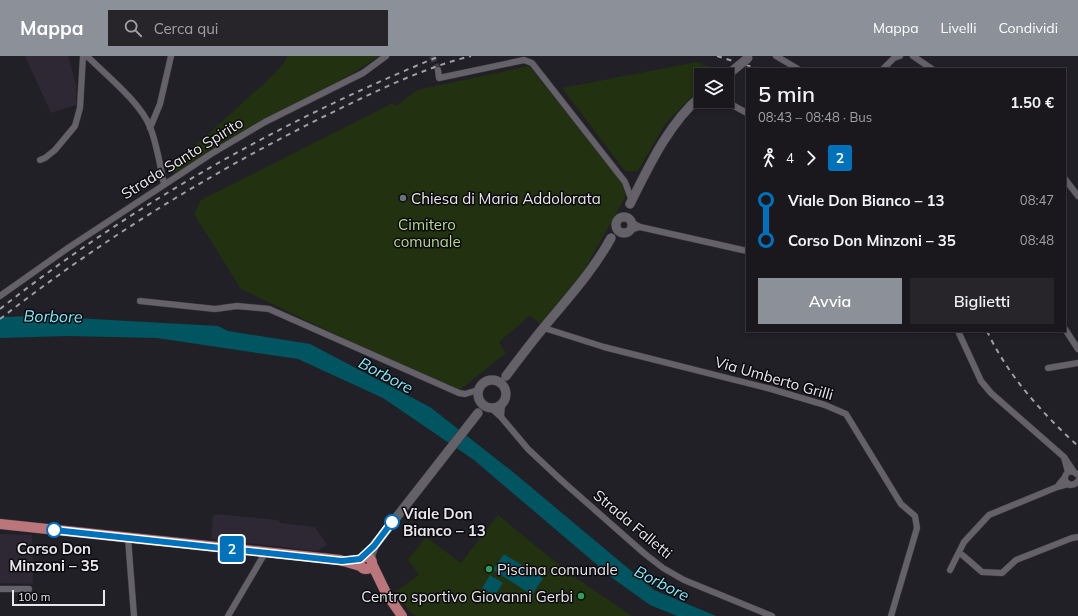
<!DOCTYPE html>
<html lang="it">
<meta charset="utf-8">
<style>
:root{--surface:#1a181d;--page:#27252a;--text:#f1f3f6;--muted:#9fa0a4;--line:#38373b;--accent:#8c9099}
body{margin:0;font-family:Mulish,sans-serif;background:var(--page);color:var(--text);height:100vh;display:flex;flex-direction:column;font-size:15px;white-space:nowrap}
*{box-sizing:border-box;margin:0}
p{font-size:13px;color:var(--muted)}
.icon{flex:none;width:22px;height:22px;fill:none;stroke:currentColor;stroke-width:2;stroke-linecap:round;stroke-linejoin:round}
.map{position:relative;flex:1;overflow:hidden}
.panel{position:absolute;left:746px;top:12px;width:320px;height:264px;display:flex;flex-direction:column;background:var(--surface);border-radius:0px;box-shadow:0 2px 6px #0003,0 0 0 1px var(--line)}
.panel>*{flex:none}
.badge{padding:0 8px;border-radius:3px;font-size:14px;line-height:26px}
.controls{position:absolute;left:694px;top:12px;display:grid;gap:8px}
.controls a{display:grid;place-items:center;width:40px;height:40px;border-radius:0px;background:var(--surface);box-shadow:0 2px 6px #0003,0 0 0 1px var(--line);font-size:20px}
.scale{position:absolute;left:12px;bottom:10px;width:93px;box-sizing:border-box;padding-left:4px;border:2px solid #e8e6eb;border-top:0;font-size:11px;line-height:14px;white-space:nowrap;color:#e8e6eb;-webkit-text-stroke:3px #0b0a0d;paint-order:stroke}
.map>.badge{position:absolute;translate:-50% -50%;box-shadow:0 0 0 2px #fff}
.legs{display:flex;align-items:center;gap:6px;height:44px;padding:0 12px;font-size:13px}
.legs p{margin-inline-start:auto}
.headline{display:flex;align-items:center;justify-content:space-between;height:68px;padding:0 12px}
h1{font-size:22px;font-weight:600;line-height:30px}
.button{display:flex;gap:8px;margin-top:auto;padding:8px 12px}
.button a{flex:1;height:46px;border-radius:0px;background:var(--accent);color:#fff;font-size:16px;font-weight:600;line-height:46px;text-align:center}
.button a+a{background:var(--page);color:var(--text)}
ul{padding:0 12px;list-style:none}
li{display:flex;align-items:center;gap:14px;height:40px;font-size:15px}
li i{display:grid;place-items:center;width:6px;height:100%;margin:0 5px;background:currentColor}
li i::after{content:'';width:10px;height:10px;margin:-5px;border:3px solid;border-radius:50%;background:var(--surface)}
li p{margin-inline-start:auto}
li:first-child i{background:linear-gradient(#0000 50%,currentColor 0)}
li:last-child i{background:linear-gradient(currentColor 50%,#0000 0)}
header{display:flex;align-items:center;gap:24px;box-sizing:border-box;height:56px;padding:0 20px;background:var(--accent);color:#fff}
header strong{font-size:19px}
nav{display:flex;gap:22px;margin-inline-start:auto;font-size:14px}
.search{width:280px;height:36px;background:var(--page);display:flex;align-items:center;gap:10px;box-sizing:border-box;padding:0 14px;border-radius:0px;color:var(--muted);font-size:15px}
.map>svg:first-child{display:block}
.built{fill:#2d2834}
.green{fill:#22310f}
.water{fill:#005561}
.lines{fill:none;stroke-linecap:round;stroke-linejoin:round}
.street-tunnel{stroke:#403e44;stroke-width:6;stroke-dasharray:6 3;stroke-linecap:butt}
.street-casing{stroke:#3c3a3f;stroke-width:7}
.secondary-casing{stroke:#3c3a3f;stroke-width:10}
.primary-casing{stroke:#3c3a3f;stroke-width:11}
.street{stroke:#646169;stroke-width:6}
.secondary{stroke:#646169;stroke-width:9}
.primary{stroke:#ba767a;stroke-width:10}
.rail{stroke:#a09ea4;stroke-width:2;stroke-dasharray:5 5;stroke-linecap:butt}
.secondary-bridge-casing{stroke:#3c3a3f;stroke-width:10;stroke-linecap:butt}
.secondary-bridge{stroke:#646169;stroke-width:9}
.line-1-casing{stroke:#fff;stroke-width:9}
.line-1{stroke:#0072bc;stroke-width:6}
.worship-dot{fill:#6b7280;stroke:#0b0a0d;stroke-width:1.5}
.stop-1-dot{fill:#fff;stroke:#0072bc;stroke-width:2}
.leisure-dot{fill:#2e9e5b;stroke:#0b0a0d;stroke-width:1.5}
.labels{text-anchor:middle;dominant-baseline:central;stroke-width:3;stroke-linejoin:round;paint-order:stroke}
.street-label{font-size:15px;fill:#e8e6eb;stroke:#0b0a0d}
.poi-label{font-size:15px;fill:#e8e6eb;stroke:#0b0a0d;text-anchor:start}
.park-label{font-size:15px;fill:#b6d891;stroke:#0b0a0d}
.stop-label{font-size:15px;font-weight:bold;fill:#e8e6eb;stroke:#0b0a0d;text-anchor:start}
.water-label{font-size:16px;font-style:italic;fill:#7ee9fb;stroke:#0b0a0d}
</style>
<header>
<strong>Mappa</strong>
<div class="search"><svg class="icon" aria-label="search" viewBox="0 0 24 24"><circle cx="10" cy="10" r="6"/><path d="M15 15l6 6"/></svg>Cerca qui</div>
<nav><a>Mappa</a><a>Livelli</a><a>Condividi</a></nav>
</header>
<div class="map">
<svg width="1078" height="560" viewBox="0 0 1078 560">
<rect width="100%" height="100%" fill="#222027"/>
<path class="built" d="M 25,0 L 68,0 L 76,29 L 76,49 L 51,57 Z
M 216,458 L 278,464 L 280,467 L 315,471 L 327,489 L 317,495 L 211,483 L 213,460 Z
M 0,478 L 32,479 L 33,528 L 0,527 Z"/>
<path class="green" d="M 288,0 L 379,0 L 350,19 L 256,68 L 177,117 L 174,117 L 169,115 L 168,112 L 169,109 C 198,88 224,64 250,40 C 262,29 281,14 288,0 Z
M 697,6 L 716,15 L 713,19 L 701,19 L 701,31 L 665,68 L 638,115 L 625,115 L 562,32 Z
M 529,10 L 622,127 L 626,140 L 583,216 L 540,268 L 530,259 L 499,286 L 506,297 L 457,336 L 450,328 L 446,331 L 241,233 L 194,158 L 201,144 L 393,47 L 396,50 L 417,34 Z
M 498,459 L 573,520 L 632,560 L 416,560 L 409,555 L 395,536 L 419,519 L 408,504 L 426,481 L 461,507 Z"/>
<path class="water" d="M 39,260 L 218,270 L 228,275 L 310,288 L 430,351 L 513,416 L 654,534 L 716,560 L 677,560 L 650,549 L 615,524 L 474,404 L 383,342 L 298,303 L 157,282 L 67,280 L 0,282 L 0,261 Z
M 504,498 L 543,522 L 532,539 L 493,514 Z
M 490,519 L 503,527 L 495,539 L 482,532 Z"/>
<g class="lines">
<path class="street-tunnel" d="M 432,0 L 438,14"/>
<g class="street-casing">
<path id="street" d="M 87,0 C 106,19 141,47 150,71 C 157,88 160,110 164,128
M 776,0 L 798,13
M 913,0 L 932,13
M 883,13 L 894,2 L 900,0
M 438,14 L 439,22 L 524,4 L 532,7 L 625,126 L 632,145
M 725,45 L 747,57
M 150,72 L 160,48 L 171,0
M 40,104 L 45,102 L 55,94 L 75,70 L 80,52 L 83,0
M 1065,123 L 1078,140
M 640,171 L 747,195
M 630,174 L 640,171 L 632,167
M 0,240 L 68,192 L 211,98 L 265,66 L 363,17 L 386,0
M 140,245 L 215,253 L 237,250 L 269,253 L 459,337 L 465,338 L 478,334
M 544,272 L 604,291 L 771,333 L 825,349 L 846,358 L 901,448 L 915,460 L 917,472 L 891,560
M 1065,273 L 1078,293
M 958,275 L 981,325 L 991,337 L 1064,401
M 1048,312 L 1078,307
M 491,352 L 501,361 L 502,347
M 501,361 L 528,393 L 561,424 L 645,498 L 663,512 L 684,524 L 772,560
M 1068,416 L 1064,401 L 1074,416
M 1078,419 L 1074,416 C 1067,414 1063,420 1066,426 L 1070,429 L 1075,428 L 1078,425
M 1065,421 L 1057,431 L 1068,428
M 128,482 L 134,560
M 959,496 L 982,516 L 1002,517 L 1016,504 L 1072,482 L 1078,481
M 950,514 L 964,486 L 989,459 L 1057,431
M 0,533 L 29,533
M 228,560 L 265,497"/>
</g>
<g class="secondary-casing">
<path id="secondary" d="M 630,148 C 649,110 669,67 701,40
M616 169a8 8 0 1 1 16 0a8 8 0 1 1-16 0Z
M 506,320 C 518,304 531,287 544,271 C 568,242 593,215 611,182
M478 338a14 14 0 1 1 28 0a14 14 0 1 1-28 0Z
M 374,490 L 478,357
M 363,501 L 374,490 L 370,502"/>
</g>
<g class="primary-casing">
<path id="primary" d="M 0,468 L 340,504 L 360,510
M360 507a6 6 0 1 1 12 0a6 6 0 1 1-12 0Z
M 372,508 L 386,537 L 402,560"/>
</g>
<use href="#street" class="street"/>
<use href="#secondary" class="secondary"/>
<use href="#primary" class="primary"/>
<path class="rail" d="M 717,0 L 759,13
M 0,253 C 133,148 283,64 440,0
M 0,263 C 101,184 210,117 325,60 C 372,37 420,13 471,0
M 987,275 C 1008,320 1042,357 1078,390"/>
<g class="secondary-bridge-casing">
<path id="secondary-bridge" d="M 731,16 L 748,2"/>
</g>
<use href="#secondary-bridge" class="secondary-bridge"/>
</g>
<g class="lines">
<g class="line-1-casing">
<path id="line-1" d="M 54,474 L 342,505 L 360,503 L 374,490 L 392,466"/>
</g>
<use href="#line-1" class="line-1"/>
</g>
<circle class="worship-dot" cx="403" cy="142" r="4"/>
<g class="stop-1-dot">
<circle cx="392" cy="466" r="7"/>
<circle cx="54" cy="474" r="7"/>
</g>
<g class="leisure-dot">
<circle cx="489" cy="513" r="4"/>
<circle cx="581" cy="540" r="4"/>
</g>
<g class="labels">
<g class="street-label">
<text transform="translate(182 102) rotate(-32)">Strada Santo Spirito</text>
<text transform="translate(774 322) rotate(16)">Via Umberto Grilli</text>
<text transform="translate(633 468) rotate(40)">Strada Falletti</text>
</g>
<g class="poi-label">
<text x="411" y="142">Chiesa di Maria Addolorata</text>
<text x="497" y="513">Piscina comunale</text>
<text x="573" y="540" text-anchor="end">Centro sportivo Giovanni Gerbi</text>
</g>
<g class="park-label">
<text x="427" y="168">Cimitero<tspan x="427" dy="17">comunale</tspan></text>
</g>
<g class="stop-label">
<text x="403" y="457">Viale Don<tspan x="403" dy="17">Bianco – 13</tspan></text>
<text x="54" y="492" text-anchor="middle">Corso Don<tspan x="54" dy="17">Minzoni – 35</tspan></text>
</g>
<g class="water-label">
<text transform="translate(53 260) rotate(1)">Borbore</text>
<text transform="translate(386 319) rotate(28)">Borbore</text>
<text transform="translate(662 527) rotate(27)">Borbore</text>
</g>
</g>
</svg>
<div class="controls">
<a><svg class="icon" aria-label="layers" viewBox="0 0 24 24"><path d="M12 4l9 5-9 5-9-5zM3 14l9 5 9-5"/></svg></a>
</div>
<div class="scale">100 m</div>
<b class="badge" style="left:232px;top:493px;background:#0072bc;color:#fff">2</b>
<section class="panel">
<div class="headline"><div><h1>5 min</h1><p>08:43 – 08:48 · Bus</p></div><b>1.50 €</b></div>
<div class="legs"><svg class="icon" aria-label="walk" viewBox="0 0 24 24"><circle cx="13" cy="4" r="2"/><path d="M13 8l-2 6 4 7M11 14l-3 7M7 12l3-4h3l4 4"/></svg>4<svg class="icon" aria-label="forward" viewBox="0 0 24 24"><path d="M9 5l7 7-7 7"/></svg><b class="badge" style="background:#0072bc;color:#fff">2</b></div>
<ul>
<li><i style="color:#0072bc"></i><b>Viale Don Bianco – 13</b><p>08:47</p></li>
<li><i style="color:#0072bc"></i><b>Corso Don Minzoni – 35</b><p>08:48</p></li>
</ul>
<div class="button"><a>Avvia</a><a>Biglietti</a></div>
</section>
</div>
